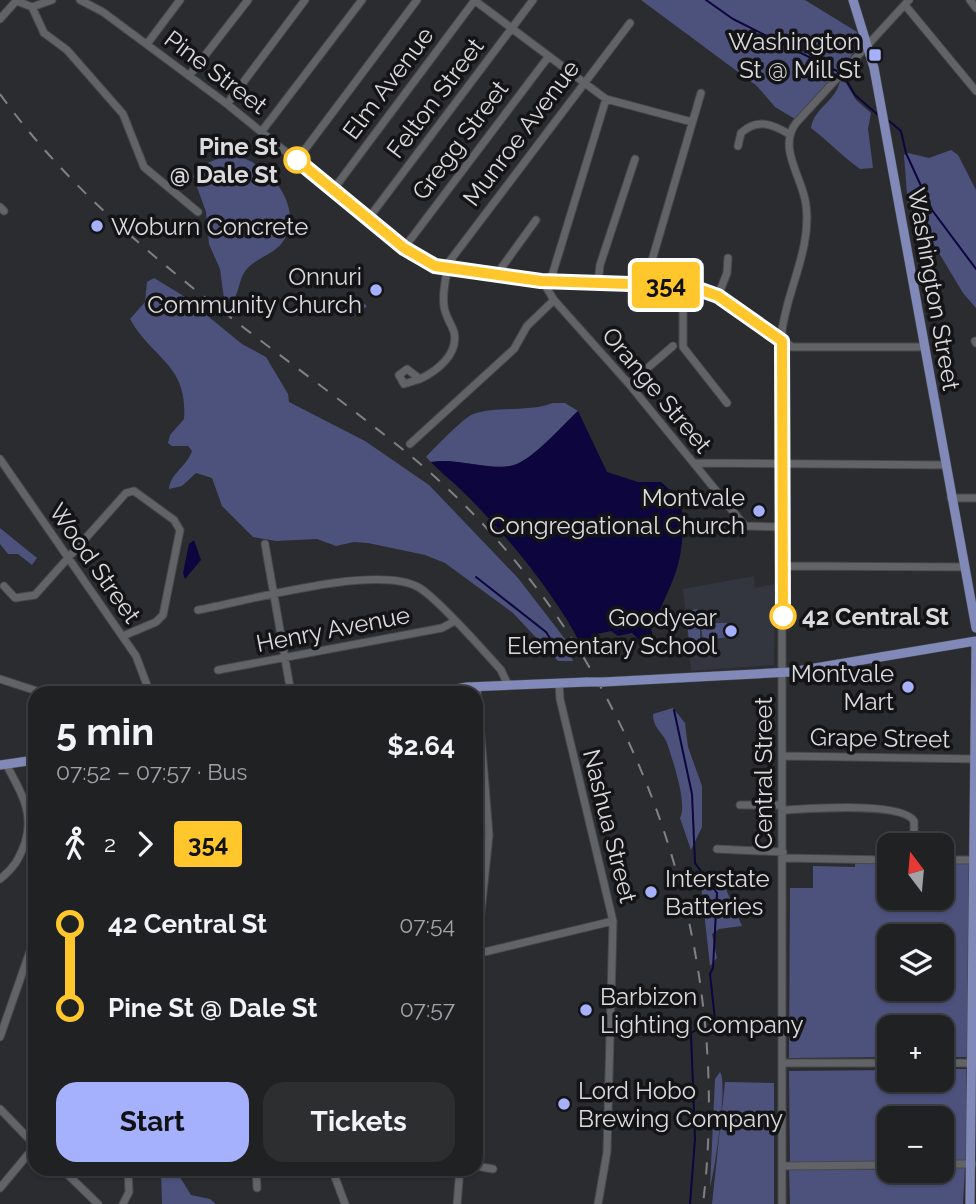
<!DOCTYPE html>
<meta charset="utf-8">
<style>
:root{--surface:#202123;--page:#2d2e30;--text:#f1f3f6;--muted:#a2a3a6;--line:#3d3e41;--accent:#a5b1fc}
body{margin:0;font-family:Raleway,sans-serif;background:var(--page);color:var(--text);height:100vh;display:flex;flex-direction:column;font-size:26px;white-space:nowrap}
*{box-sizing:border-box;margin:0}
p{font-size:23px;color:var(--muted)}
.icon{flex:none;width:38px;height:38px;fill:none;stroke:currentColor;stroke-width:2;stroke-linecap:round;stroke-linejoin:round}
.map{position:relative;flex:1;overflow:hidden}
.drawer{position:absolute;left:28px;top:686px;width:455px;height:490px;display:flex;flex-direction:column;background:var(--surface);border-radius:21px;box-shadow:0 2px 5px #0004,0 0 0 2px var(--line)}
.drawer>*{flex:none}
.badge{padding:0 14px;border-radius:5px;font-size:24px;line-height:46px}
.needle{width:46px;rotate:344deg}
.controls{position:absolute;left:877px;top:833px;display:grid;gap:14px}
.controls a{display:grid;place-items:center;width:77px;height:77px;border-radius:14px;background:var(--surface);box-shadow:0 2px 5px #0004,0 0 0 2px var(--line);font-size:35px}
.map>.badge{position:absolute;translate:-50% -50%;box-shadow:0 0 0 4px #fff}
.legs{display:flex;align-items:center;gap:10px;height:77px;padding:0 28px;font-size:23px}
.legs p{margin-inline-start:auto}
.head{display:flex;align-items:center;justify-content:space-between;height:119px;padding:0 28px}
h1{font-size:38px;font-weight:700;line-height:52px}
.primary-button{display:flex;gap:14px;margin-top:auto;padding:14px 28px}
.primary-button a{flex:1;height:80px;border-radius:21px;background:var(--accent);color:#111;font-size:28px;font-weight:700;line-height:80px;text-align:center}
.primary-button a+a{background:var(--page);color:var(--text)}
ul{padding:0 28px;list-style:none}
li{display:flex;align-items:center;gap:24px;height:84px;font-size:26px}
li i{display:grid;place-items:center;width:10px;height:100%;margin:0 9px;background:currentColor}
li i::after{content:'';width:18px;height:18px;margin:-9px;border:5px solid;border-radius:50%;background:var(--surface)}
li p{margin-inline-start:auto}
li:first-child i{background:linear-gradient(#0000 50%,currentColor 0)}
li:last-child i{background:linear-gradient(currentColor 50%,#0000 0)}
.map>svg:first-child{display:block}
.built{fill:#33353f}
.green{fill:#4c527c;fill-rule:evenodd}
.water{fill:#0c053e}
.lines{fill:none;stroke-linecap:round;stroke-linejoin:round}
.stream{stroke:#0c053e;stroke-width:2}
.minor-casing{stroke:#47484b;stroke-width:9}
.major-casing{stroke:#47484b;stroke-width:10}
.minor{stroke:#626367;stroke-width:7}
.major{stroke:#8189b8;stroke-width:9}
.rail{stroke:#808184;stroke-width:2;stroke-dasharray:12 12;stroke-linecap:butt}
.major-bridge-casing{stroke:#47484b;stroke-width:10;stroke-linecap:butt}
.major-bridge{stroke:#8189b8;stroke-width:9}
.line-1-casing{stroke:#fff;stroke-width:16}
.line-1{stroke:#ffc72c;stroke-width:10}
.poi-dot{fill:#a5b1fc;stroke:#141416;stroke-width:2.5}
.stop-1-dot{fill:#fff;stroke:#ffc72c;stroke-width:3.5}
.labels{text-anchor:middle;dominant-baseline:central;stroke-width:7;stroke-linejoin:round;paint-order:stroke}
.poi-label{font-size:24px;fill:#dbdbde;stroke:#141416;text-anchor:end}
.street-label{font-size:24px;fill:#dbdbde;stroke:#141416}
.stop-label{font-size:24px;font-weight:bold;fill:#dbdbde;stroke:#141416;text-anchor:end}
</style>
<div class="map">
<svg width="976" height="1204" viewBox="0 0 976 1204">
<rect width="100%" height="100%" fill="#2b2c2f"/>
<path class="built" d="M 754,576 L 755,588 L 775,584 L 774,665 L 691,671 L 683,589 Z"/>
<path class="green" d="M 641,0 L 805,0 L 857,32 L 856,47 L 850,58 L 795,119 L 775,107 L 757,86 Z
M 840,81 L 846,83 L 856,100 L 871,113 L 868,129 L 873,168 L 860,169 C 842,156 828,141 811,128 C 814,108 836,101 840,81 Z
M 951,150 L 958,155 L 976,190 L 976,308 L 963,293 L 927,233 L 908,207 L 904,155 L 908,153 L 929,158 Z
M 228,155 C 264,156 306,205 284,240 C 275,255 256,257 246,270 C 238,280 240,295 230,303 L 224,299 L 220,269 L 209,244 L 206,212 L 193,176 L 202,165 Z
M 154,278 L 182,295 L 242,344 L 266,357 L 288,394 L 289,402 L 365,441 L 429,485 L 518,578 L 565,639 L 573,661 L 558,661 L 513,613 L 445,563 L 425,555 L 368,543 L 354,542 L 336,546 L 317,539 L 276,541 L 253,537 L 222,506 L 212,478 L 196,473 L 182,486 L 169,489 C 170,474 187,466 192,451 L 188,446 L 172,446 L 168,443 L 170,435 L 184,419 C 188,364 153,360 130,319 L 145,302 L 147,282 Z
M 353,295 L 367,306 L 356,316 L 344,304 Z
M 553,403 L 565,403 L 578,411 C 562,425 533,460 514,465 C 494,471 457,458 431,462 L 426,457 C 432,450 464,418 471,415 C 496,405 526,413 553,403 Z
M 0,528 L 37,558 L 32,565 L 18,554 L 8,554 L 0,544 Z
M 697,609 L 699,617 L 692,619 L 700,619 L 700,642 L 689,641 L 687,621 L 692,610 Z
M 705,623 L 727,623 L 729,637 L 703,640 L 701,627 Z
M 673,708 L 685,723 L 688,747 L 702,786 L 702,827 L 691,850 L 680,818 C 688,805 672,758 667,743 C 663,732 653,729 653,714 Z
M 855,862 L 889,862 L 889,898 L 942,898 L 942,864 L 969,864 L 967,1057 L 942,1057 L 942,1027 L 889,1027 L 889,1057 L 789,1058 L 790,888 L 813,888 L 813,866 L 855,867 ZM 889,936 L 942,936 L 942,989 L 889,989 Z
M 708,870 L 722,880 L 742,926 L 719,929 L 712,934 L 717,958 L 710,966 L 700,875 Z
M 942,1069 L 966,1069 L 966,1162 L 942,1161 L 942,1118 L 889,1118 L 889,1162 L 790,1163 L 789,1071 L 889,1070 L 889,1080 L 942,1080 Z
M 720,1072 C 728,1081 715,1171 710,1187 L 715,1079 Z
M 725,1082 L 774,1083 L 774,1204 L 712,1204 Z
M 942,1167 L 965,1167 L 963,1204 L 790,1204 L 789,1168 L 942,1171 Z
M 161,1169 L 175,1169 L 191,1195 L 210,1199 L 216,1204 L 162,1204 Z"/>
<path class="water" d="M 578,411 L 607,472 L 638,482 L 661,482 L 681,500 C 687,563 674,576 651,630 L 658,648 L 654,655 L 632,633 L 618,636 L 611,631 L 592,635 L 587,645 L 581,645 C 554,592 502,529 459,488 C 450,479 440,472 431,462 C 458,457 491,472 514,465 C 532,460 563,425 578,411 Z
M 194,540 L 201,560 L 185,579 L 183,573 L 189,544 Z"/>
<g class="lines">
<path class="stream" d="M 706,0 L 733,19 L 839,72
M 846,80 L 855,95 L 878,115
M 889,121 L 901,131 L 906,153 L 932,210 L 976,269
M 476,577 L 546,632 L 558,651 L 570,651
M 656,644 L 661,647
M 674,710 L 692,794 L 695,863 L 717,893 L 713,968 L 710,974 L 716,1029 L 711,1029
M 690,1204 L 695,1139 L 691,1033 L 698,1029"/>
<g class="minor-casing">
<path id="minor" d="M 80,0 L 103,12 L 227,104 L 404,248 L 431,264 L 461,271 L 543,282 L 695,287 L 718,296 L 792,347 L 925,347
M 474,0 L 606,99 L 550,282
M 970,0 L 976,8
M 17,1 L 32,7 L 52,0
M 905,5 L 976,91
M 32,7 L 44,33 L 67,50 L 123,114 L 144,167 L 198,212
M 0,19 L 17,0
M 147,44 L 180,0
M 189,76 L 248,0
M 606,99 L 692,122
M 227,104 L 305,0
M 262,131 L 362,0
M 738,146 L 741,133 C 757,118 772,124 789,134
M 297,160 L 417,0
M 333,190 L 475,0
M 0,207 L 4,211
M 368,219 L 533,0
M 404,248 L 549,56
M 500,276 L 502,267 L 536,220
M 543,282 L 554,300 L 629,384 L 745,526 L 783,527
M 598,283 L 600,265 L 635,159
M 645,284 L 701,93
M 683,285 L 683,347 L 727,403
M 718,296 L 727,273 L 728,258
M 975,341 L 976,343
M 420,379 L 404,384 L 399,375 L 407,369 L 420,379 C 437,371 459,354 454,332 C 451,323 445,316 444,306 C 442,293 446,275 449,262 L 630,23
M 629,384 L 673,346
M 410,444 L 514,349 L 527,326 L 554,300
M 0,459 L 136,656 L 150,693
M 694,463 L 945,465
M 951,498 L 976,498
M 265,544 L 291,693
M 783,566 L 963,567
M 4,586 L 15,598 L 35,595 L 126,493 L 134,491 L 174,520 L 180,530 L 163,615 L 156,622 L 123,636
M 198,610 C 248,601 375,564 418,587 C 436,597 485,652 501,670 L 508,685
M 218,670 L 442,628 L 453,622
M 0,679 L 43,693
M 783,756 L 976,759
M 740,805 L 782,805
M 782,810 C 807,809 902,801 914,821 L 914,845
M 717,849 L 783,852
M 783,858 L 889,860
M 942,860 L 976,860
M 0,879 C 14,868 19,859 25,843 C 35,811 20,791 6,764
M 476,954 L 613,921 L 560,699 L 559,683
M 476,1003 L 476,960 L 489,835 L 477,687
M 0,1037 L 35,937
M 783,1063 L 889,1063
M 942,1063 L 974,1063
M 0,1109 L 35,1145
M 942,1164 L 972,1164
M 476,1166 L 493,1169
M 783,1166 L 889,1165
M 62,1169 L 98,1204
M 256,1169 L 257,1188
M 332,1169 L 345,1204
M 0,1188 L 35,1146
M 123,1204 L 129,1192 L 128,1169
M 457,1204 L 460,1169
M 598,1204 L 607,1152 L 613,921
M 782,1204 L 782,331 C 787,290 812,248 806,205 C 803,178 777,148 796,123 L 909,0"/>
</g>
<g class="major-casing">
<path id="major" d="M 853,0 L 874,68 L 976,628
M 603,682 L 791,672 L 976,641
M 435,693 L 467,687 L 587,682
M 0,765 L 35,760
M 970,1204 L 976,643"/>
</g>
<use href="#minor" class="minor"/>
<use href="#major" class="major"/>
<path class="rail" d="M 0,94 C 104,239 263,337 401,448 C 623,626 737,923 703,1204"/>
<g class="major-bridge-casing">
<path id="major-bridge" d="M 587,682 L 603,682"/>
</g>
<use href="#major-bridge" class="major-bridge"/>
</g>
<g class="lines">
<g class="line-1-casing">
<path id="line-1" d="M 297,160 L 404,248 L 435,266 L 541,281 L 690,286 L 718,296 L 782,341 L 783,616"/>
</g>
<use href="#line-1" class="line-1"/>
</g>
<g class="poi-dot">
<rect x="868" y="48" width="14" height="14" rx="3.5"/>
<circle cx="97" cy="226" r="7"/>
<circle cx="376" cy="290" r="7"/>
<circle cx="759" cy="511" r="7"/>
<circle cx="731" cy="631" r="7"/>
<circle cx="908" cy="687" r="7"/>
<circle cx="651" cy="892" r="7"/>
<circle cx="586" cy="1010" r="7"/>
<circle cx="564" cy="1104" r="7"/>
</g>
<g class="stop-1-dot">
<circle cx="297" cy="160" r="12"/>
<circle cx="783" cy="616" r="12"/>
</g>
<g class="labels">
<g class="poi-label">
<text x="861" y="41">Washington<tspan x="861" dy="28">St @ Mill St</tspan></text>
<text x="111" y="226" text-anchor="start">Woburn Concrete</text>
<text x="362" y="276">Onnuri<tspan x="362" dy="28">Community Church</tspan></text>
<text x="745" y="497">Montvale<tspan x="745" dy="28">Congregational Church</tspan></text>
<text x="717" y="617">Goodyear<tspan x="717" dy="28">Elementary School</tspan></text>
<text x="894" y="673">Montvale<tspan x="894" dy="28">Mart</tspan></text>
<text x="665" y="878" text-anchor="start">Interstate<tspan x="665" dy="28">Batteries</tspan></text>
<text x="600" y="996" text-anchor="start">Barbizon<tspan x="600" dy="28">Lighting Company</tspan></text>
<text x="578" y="1090" text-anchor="start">Lord Hobo<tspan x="578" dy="28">Brewing Company</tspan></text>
</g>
<g class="street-label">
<text transform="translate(216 72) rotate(37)">Pine Street</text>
<text transform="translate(388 83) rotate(-53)">Elm Avenue</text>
<text transform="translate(435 98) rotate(-53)">Felton Street</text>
<text transform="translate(521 133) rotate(-53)">Munroe Avenue</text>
<text transform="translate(460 140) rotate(-53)">Gregg Street</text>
<text transform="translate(934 289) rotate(80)">Washington Street</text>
<text transform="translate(657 390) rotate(50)">Orange Street</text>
<text transform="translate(95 563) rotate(55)">Wood Street</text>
<text transform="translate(333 629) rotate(-11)">Henry Avenue</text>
<text transform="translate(880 738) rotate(1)">Grape Street</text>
<text transform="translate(763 773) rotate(-90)">Central Street</text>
<text transform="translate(610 826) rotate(76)">Nashua Street</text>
</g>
<g class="stop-label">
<text x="278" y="146">Pine St<tspan x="278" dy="28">@ Dale St</tspan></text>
<text x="802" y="616" text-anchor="start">42 Central St</text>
</g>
</g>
</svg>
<div class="controls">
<a><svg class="needle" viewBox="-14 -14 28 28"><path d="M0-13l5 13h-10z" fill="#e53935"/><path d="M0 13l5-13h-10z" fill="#a2a3a6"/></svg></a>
<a><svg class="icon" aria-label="layers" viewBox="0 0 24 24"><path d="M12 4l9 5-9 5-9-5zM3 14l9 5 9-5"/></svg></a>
<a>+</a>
<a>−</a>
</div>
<b class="badge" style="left:666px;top:285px;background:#ffc72c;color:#111">354</b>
<section class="drawer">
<div class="head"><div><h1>5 min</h1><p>07:52 – 07:57 · Bus</p></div><b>$2.64</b></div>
<div class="legs"><svg class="icon" aria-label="walk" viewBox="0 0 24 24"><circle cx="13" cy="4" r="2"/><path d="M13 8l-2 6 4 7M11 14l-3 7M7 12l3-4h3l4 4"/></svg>2<svg class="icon" aria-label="forward" viewBox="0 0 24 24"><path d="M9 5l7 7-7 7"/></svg><b class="badge" style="background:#ffc72c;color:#111">354</b></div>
<ul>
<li><i style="color:#ffc72c"></i><b>42 Central St</b><p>07:54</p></li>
<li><i style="color:#ffc72c"></i><b>Pine St @ Dale St</b><p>07:57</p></li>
</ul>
<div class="primary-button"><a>Start</a><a>Tickets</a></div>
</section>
</div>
